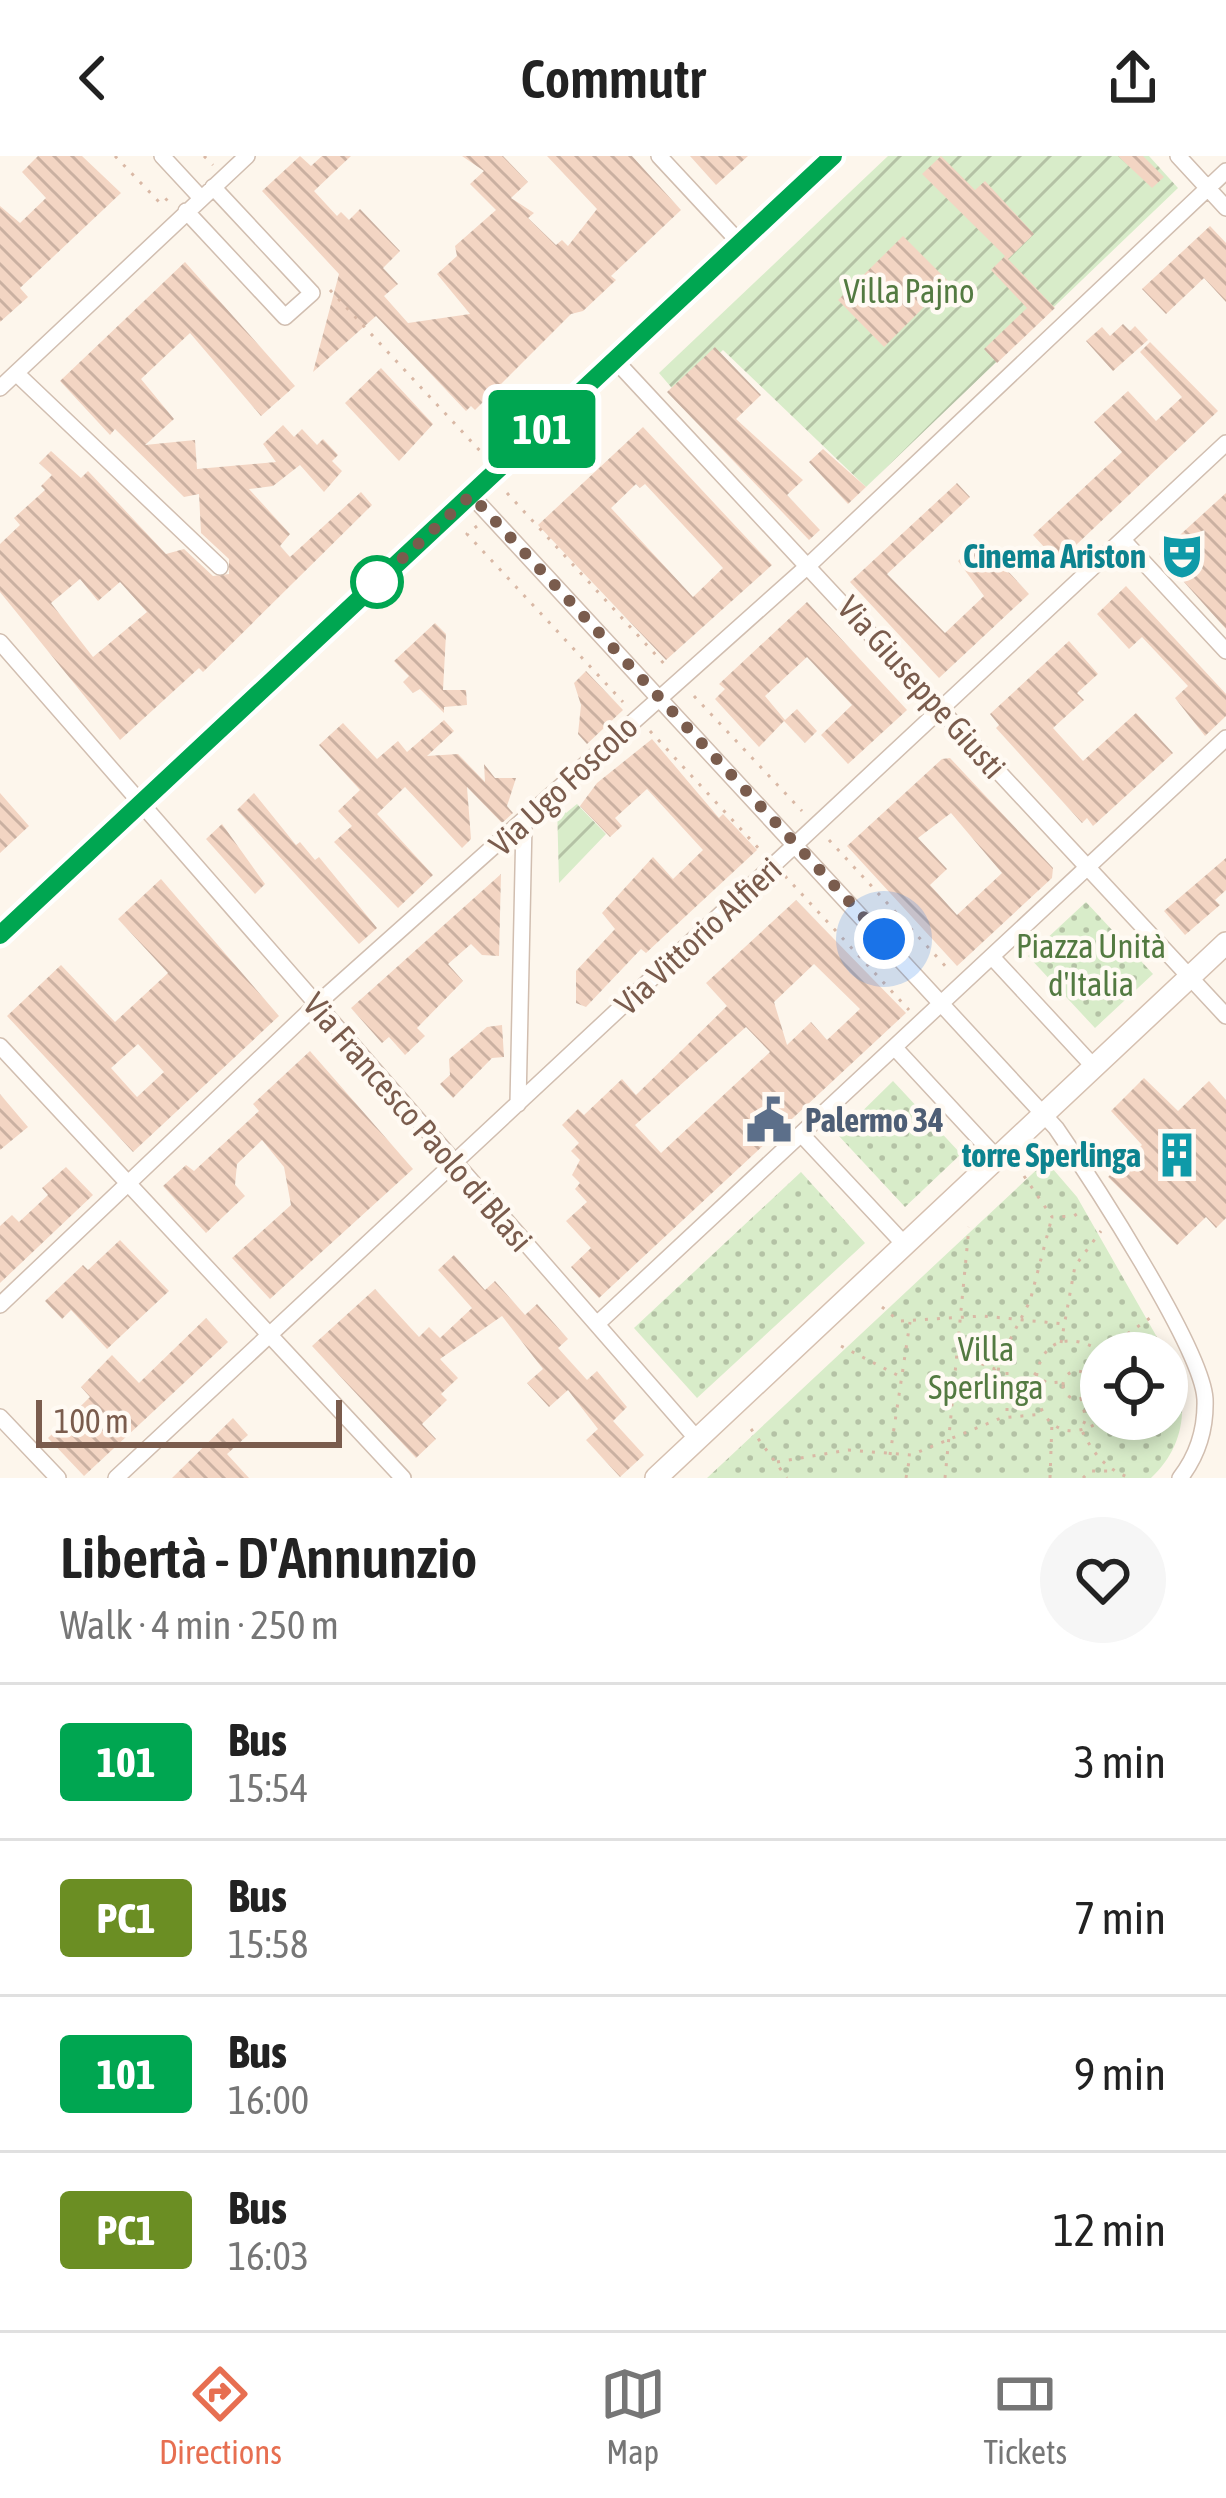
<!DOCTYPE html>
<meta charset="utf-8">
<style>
:root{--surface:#fff;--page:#f6f6f6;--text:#222;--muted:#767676;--line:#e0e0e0;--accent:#e76f51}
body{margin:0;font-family:"Asap Condensed",sans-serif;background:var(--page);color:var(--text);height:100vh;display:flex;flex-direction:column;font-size:45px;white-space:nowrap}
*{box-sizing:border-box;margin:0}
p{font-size:39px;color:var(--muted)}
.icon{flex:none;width:66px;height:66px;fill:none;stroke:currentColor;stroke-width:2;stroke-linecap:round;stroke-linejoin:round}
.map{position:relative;height:1322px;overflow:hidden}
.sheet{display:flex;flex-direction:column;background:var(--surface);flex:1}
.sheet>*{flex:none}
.badge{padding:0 24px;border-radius:9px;font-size:42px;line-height:78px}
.fabs{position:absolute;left:1080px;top:1176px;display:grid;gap:24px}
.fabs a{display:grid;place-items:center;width:108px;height:108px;border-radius:50%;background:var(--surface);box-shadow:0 6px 18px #0003;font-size:60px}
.scale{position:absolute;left:36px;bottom:30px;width:306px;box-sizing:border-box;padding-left:12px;border:6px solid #7a5c4d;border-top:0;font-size:33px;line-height:42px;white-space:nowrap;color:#7a5c4d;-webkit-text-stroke:9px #fffaf3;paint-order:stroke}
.you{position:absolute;width:60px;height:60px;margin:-30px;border:9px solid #fff;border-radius:50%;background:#1a73e8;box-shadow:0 0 0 18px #1a73e833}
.map>.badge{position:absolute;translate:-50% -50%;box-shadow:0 0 0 6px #fff}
.round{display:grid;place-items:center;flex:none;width:126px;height:126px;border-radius:63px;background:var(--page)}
.headline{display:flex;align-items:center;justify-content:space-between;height:204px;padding:0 60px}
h1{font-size:57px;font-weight:600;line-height:90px}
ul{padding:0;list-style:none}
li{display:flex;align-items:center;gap:36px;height:156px;padding:0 60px;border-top:3px solid var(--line)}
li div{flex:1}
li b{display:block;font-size:45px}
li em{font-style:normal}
li .badge{min-width:132px;font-weight:700;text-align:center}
header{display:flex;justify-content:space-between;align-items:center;height:156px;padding:0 60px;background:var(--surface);font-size:54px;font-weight:600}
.dock{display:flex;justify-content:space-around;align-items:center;height:168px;border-top:3px solid var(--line);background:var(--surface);font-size:33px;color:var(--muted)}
.dock a{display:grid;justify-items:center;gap:6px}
.dock .on{color:var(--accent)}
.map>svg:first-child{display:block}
.park{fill:url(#park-dots)}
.garden{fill:url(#garden-furrows)}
.building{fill:url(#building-back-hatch);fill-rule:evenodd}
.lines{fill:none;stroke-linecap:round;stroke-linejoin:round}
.street-casing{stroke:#d1beb0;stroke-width:18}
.secondary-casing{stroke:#d6c0b0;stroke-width:24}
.path{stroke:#d9b8a5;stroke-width:3;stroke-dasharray:3 9;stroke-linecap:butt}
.street{stroke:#fff;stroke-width:15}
.secondary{stroke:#fff;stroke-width:21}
.line-casing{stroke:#fff;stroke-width:27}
.line{stroke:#00a651;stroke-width:18}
.walk{stroke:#7a5c4d;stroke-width:12;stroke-dasharray:0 21.6}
.stop-dot{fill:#fff;stroke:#00a651;stroke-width:6}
.labels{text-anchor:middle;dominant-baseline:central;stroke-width:9;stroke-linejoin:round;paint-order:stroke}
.park-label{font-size:33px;fill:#537a41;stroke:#fffaf3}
.culture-label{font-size:33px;font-weight:bold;fill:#0d838f;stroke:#fffaf3;text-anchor:end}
.street-label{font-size:33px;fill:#7a5c4d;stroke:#fffaf3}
.service-label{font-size:33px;font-weight:bold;fill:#4e5e75;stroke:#fffaf3;text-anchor:start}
</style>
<header><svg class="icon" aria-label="back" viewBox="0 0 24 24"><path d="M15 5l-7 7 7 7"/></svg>Commutr<svg class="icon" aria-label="share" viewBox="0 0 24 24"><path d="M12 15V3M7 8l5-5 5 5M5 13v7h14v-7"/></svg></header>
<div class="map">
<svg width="1226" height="1322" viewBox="0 0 1226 1322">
<defs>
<pattern id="park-dots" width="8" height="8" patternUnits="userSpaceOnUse" patternTransform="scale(3)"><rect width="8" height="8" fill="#d8ecc9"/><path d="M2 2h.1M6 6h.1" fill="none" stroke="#b4c2a5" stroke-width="1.8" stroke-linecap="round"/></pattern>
<pattern id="garden-furrows" width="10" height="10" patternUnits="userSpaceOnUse" patternTransform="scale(3)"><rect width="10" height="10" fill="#d8ecc9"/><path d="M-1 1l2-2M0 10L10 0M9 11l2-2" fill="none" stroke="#b4c2a5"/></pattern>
<pattern id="building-back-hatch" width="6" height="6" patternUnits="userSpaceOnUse" patternTransform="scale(3)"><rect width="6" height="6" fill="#f3d5c3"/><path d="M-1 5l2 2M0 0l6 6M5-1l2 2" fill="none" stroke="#cab0a1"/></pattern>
</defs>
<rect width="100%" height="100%" fill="#fdf6ec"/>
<path class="park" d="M 1086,746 L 1153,818 L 1095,872 L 1028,800 Z
M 893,925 L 961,998 L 905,1051 L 838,979 Z
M 1046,1005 L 1077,1041 L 1166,1197 L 1101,1197 L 1101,1263 L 1167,1263 L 1167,1199 C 1191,1241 1187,1289 1151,1322 L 707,1322 Z
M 801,1016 L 865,1087 L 697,1242 L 634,1172 Z"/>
<path class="garden" d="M 888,0 L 1149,0 L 1178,32 L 866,331 L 723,194 L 677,238 L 659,217 Z
M 557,648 L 566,657 L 577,648 L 606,678 L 559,727 Z"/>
<path class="building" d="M 38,0 L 82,0 L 121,37 L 20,132 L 28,141 L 0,166 L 0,50 L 20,67 L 46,42 L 22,16 Z
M 300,0 L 311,10 L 322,0 L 351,0 L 314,35 L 337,60 L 341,56 L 349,64 L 360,53 L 400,95 L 383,112 L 398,128 L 384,140 L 408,167 L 470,158 L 437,118 L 457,100 L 455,90 L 496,54 L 470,28 L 484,15 L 462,0 L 503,0 L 528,26 L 511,42 L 534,57 L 528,62 L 556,89 L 562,84 L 568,90 L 597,53 L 547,0 L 632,0 L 681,54 L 611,120 L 616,124 L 583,155 L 571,158 L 475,254 L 471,250 L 466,255 L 376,160 L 313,216 L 339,118 L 262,35 Z
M 690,0 L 748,0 L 716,29 Z
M 941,0 L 975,34 L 985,25 L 1034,78 L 1008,103 L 1055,152 L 997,207 L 984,193 L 1027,152 L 991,114 L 1005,100 L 922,18 Z
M 1118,0 L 1143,0 L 1164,21 L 1152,32 Z
M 1210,70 L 1226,87 L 1226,146 L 1204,122 L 1166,158 L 1142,133 Z
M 903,80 L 949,126 L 884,191 L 838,144 Z
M 185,106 L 295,230 L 261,260 L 190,177 L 141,223 L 174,263 L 145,289 L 195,284 L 197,313 L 276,306 L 263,288 L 283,269 L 294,281 L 302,273 L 317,289 L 323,283 L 338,299 L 332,305 L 342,315 L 324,336 L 300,309 L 273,330 L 249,333 L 290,378 L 280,390 L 290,401 L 361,336 L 372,349 L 203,516 L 199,512 L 120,584 L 0,436 L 0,388 L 20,369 L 14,362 L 45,334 L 41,330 L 52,319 L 39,307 L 51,295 L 81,322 L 88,315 L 166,398 L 184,393 L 213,420 L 229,418 L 229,403 L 201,377 L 199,338 L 184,341 L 115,273 L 110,279 L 60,225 ZM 80,423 L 98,445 L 120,426 L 147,456 L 93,501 L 51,447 Z
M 1123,168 L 1130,175 L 1135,170 L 1148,184 L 1113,215 L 1086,185 L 1102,171 L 1110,180 Z
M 1150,186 L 1218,255 L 1058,406 L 1033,379 L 1122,296 L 1094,266 L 1128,235 L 1156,265 L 1182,241 L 1140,196 Z
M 715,191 L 761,239 L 736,263 L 803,324 L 787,339 L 820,374 L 809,384 L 667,236 Z
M 381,212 L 433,268 L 399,305 L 345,247 Z
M 643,271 L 772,409 L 666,504 L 538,369 ZM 636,328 L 640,332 L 645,328 L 723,412 L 693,441 L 611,352 Z
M 823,293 L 866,331 L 848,348 L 809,306 Z
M 957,327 L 970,341 L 887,418 L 945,477 L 984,440 L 958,405 L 980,385 L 1029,438 L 939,522 L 850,426 Z
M 1226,337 L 1226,473 L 1159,398 Z
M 1126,430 L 1226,538 L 1226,560 L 1205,580 L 1175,542 L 1188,530 L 1142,481 L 1129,493 L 1097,458 Z
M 807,446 L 907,554 L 848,608 L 821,579 L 852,549 L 807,501 L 765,540 L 785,564 L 797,553 L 817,575 L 805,587 L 784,565 L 759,591 L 715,543 L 725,533 L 719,528 Z
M 435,467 L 446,478 L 443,534 L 466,534 L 467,549 L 444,551 L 444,557 L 420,533 L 413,537 L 403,526 L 409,520 L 394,505 Z
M 1069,485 L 1098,518 L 1077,537 L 1084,544 L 1053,572 L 1083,605 L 1136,557 L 1173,597 L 1093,670 L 1087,662 L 1082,667 L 996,572 L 999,569 L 990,558 Z
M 586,515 L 623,554 L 587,588 L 578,578 L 581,549 L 574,527 Z
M 444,564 L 454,575 L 427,600 L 458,598 L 485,626 L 484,608 L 495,622 L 516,622 L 507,650 L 513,657 L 502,667 L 467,631 L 471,683 L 462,692 L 405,631 L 377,658 L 433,719 L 398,752 L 334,686 L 352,670 L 338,655 L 360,634 L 319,589 L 343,567 L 377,603 L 398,585 L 407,596 Z
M 652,583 L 719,662 L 723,658 L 757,694 L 646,797 L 641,793 L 586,851 L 576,847 L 576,815 L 615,773 L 602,757 L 653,701 L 673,723 L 703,694 L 647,633 L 615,662 L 622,670 L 610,681 L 580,650 L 597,627 Z
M 950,602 L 1053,712 L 1052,722 L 957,810 L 847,690 L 942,603 ZM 951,657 L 1002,717 L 957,759 L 930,729 L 947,713 L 918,682 Z
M 0,637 L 29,670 L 0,697 Z
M 254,637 L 296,689 L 300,686 L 315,704 L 319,701 L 377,772 L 359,788 L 237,654 Z
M 222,668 L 265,728 L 255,738 L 206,683 Z
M 1226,702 L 1226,734 L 1215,744 L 1220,749 L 1185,779 L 1164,755 Z
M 501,718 L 499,800 L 482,799 L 471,788 L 448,808 L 463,825 L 417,872 L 425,880 L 405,899 L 389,881 L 382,887 L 351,852 Z
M 161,723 L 279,860 L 133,996 L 7,860 L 61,809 L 115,866 L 168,817 L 118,763 ZM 138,888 L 164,916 L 137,941 L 111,912 Z
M 796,744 L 906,857 L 599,1142 L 571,1111 L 591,1092 L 566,1065 L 587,1046 L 575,1033 L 580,1027 L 572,1019 L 580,1004 L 571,995 L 579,987 L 562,969 L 578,953 L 584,959 L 622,923 L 636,939 L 727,850 L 706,827 ZM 814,808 L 860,853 L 827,884 L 811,866 L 787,889 L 774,846 ZM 746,871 L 770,896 L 661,997 L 635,969 Z
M 502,869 L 504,901 L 492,902 L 453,942 L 440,928 L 450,919 L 449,903 L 487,871 Z
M 310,895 L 413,1013 L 270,1143 L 232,1102 L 291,1049 L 284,1011 L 262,984 L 237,1008 L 235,1029 L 245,1040 L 206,1077 L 163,1030 L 186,1009 L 194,1015 L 259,955 L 253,948 Z
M 1144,922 L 1178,955 L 1209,925 L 1226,944 L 1226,1062 L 1216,1072 L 1206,1061 L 1177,1089 L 1108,1021 L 1142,989 L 1111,955 Z
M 0,938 L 28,971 L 0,994 Z
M 66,1011 L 93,1039 L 0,1127 L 0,1070 L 12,1059 L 19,1066 L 48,1039 L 42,1032 Z
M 120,1084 L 169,1135 L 107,1193 L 71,1154 L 62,1163 L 45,1145 L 83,1109 L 88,1114 Z
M 454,1099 L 485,1134 L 495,1125 L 525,1159 L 537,1148 L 568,1183 L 558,1192 L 587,1224 L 597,1215 L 627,1251 L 613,1265 L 644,1299 L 620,1321 L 586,1284 L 598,1273 L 568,1234 L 549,1251 L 527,1227 L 543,1213 L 502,1160 L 440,1203 L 458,1222 L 441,1238 L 447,1244 L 422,1268 L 436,1283 L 416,1302 L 312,1190 L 375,1133 L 419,1181 L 429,1171 L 440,1182 L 472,1152 L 438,1114 Z
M 206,1162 L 228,1186 L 84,1320 L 48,1282 L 90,1241 L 81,1231 L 112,1199 L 139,1227 Z
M 233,1262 L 248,1279 L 227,1298 L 249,1322 L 172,1322 Z"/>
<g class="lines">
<g class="street-casing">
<path id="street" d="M 162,0 L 201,42
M 659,0 L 740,87
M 1178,0 L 1226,52
M 186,55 L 285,161 L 312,137 L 213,31
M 615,204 L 1226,860
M 16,217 L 220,411
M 0,232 L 247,0
M 471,339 L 1056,972 C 1090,1021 1202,1192 1205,1243 C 1206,1273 1198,1299 1180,1322
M 1123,384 L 1226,495
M 0,486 L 697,1283
M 992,801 L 1094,911
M 0,890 L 403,1322
M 895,892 L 997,1002
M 518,948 L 524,667
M 802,979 L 905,1089
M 0,1149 L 316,849 L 810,408 L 1226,15
M 597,1168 L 1226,582
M 0,1261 L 58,1322
M 116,1322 L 1226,287"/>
</g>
<g class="secondary-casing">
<path id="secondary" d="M 0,778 L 833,0
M 656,1322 L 1226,787"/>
</g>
<path class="path" d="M 115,0 L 161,48 L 173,38
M 204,0 L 213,9
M 330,134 L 483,298
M 507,337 L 667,511
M 477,370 L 467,378 L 623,546
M 694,540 L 802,655
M 650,575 L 762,696
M 829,684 L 949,814
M 785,720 L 909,854
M 1024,1020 L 1052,1061 L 1074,1060 L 1084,1053
M 882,1151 L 899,1165 L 983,1160 L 1064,1168
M 1061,1187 L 1075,1110 L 1101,1075
M 841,1190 L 901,1221
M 959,1199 L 995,1213 L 1030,1145 L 1052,1061
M 997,1213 L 1007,1214 L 1007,1260
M1063 1229a14 14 0 1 1 28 0a14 14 0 1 1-28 0Z
M 1034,1217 L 1047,1227 L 1061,1226
M 1085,1218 L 1093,1202 L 1150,1162
M 1081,1242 L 1086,1263 L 1081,1273 C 1093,1297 1104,1312 1130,1322
M 1104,1263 C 1017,1322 1010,1137 1104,1197
M 751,1273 L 787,1322
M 890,1299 L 910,1166
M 777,1306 L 848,1294 L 911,1299 L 1001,1262 L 1043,1258
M 906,1322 L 910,1300
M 945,1322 L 969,1071
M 1050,1322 L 1052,1266
M 1083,1322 L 1090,1315 L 1111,1315"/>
<use href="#street" class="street"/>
<use href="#secondary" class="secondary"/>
</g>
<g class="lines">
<g class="line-casing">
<path id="line" d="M 0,779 L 833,0"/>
</g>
<use href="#line" class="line"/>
<path class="walk" d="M 377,426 L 366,436 L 471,339 L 884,783"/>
</g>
<defs>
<g id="theatre-bare" transform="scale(3.6)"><path d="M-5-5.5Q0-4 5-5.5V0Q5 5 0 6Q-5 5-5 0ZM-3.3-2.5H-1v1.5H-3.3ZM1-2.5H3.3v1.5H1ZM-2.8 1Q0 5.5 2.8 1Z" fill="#0f9aa8" stroke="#fffaf3" stroke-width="2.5" paint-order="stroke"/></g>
<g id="civic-bare" transform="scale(3.6)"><path d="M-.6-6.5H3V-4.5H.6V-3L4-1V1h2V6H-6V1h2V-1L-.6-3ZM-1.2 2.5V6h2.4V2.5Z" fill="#5c6f8a" stroke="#fffaf3" stroke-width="2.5" paint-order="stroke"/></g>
<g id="building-bare" transform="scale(3.6)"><path d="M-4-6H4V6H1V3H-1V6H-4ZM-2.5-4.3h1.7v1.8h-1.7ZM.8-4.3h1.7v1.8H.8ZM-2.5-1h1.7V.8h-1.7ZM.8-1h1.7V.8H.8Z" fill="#0f9aa8" stroke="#fffaf3" stroke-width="2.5" paint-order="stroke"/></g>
</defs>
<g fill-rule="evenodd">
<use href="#theatre-bare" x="1182" y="400"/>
<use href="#civic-bare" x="769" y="964"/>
<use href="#building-bare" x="1177" y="999"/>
</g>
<circle class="stop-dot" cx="377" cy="426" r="24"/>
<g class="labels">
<g class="park-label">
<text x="909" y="135">Villa Pajno</text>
<text x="1091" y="790">Piazza Unità<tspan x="1091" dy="38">d'Italia</tspan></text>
<text x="986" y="1193">Villa<tspan x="986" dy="38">Sperlinga</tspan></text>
</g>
<g class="culture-label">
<text x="1146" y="400">Cinema Ariston</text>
<text x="1141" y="999">torre Sperlinga</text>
</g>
<g class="street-label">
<text transform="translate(922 531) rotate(48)">Via Giuseppe Giusti</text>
<text transform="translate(563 629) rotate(-43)">Via Ugo Foscolo</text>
<text transform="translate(698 780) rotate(-43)">Via Vittorio Alfieri</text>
<text transform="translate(418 966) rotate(49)">Via Francesco Paolo di Blasi</text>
</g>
<g class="service-label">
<text x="805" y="964">Palermo 34</text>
</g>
</g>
</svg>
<div class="fabs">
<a><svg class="icon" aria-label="locate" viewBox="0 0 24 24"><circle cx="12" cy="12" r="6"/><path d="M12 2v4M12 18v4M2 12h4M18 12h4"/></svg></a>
</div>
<div class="scale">100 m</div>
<div class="you" style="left:884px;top:783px"></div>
<b class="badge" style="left:542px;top:273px;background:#00a651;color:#fff">101</b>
</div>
<section class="sheet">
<div class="headline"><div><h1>Libertà - D'Annunzio</h1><p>Walk · 4 min · 250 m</p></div><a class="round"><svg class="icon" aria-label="heart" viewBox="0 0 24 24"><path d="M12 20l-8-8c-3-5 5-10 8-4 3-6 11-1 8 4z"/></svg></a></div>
<ul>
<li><span class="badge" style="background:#00a651;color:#fff">101</span><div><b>Bus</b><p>15:54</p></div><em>3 min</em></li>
<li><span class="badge" style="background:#6b8e23;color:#fff">PC1</span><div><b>Bus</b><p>15:58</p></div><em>7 min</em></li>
<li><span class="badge" style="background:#00a651;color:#fff">101</span><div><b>Bus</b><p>16:00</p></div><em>9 min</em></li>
<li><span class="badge" style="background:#6b8e23;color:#fff">PC1</span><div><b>Bus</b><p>16:03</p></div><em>12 min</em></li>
</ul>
</section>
<nav class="dock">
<a class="on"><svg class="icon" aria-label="directions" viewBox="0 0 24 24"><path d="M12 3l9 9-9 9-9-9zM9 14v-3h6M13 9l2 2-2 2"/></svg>Directions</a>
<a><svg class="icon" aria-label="map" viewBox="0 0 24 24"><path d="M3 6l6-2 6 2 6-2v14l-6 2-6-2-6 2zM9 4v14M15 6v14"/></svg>Map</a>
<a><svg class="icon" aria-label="tickets" viewBox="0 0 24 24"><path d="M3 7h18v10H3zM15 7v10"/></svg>Tickets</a>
</nav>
